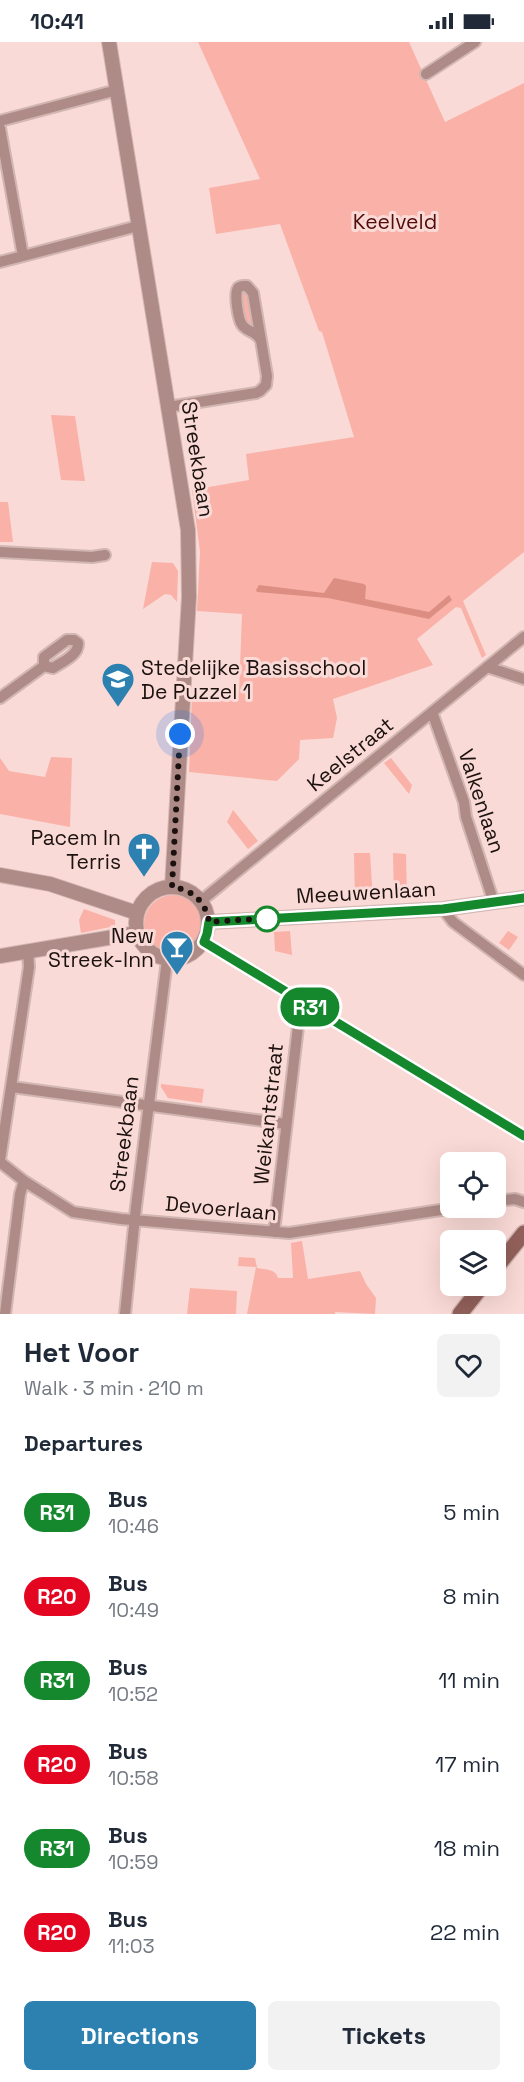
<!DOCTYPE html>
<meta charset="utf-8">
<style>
:root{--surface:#fff;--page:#f2f2f3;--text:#1f2937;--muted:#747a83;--accent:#2c81b1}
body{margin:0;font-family:"Space Grotesk",sans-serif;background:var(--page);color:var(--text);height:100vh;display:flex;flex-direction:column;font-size:22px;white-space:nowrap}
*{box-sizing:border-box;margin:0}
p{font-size:20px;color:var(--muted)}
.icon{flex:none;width:33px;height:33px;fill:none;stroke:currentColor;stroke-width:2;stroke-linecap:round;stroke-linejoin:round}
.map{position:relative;height:1272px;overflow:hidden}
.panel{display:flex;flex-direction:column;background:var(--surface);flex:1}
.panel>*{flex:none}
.badge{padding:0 12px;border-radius:20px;font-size:21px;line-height:39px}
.tools{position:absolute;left:440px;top:1110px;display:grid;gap:12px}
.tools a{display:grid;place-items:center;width:66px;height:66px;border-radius:9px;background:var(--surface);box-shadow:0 6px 24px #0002;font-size:30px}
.you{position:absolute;width:30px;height:30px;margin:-15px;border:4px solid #fff;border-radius:50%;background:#1a73e8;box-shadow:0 0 0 9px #1a73e833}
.map>.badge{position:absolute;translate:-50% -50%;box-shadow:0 0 0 3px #fff}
h2{padding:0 24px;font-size:22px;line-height:54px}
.round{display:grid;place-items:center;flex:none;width:63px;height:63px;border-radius:9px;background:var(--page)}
.summary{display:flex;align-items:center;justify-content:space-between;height:102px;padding:0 24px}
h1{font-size:28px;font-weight:600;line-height:45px}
.primary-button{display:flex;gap:12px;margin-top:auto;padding:12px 24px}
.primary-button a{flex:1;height:69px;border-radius:9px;background:var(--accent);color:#fff;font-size:24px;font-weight:600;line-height:69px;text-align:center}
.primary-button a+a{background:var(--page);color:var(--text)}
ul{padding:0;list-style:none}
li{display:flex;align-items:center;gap:18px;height:84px;padding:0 24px}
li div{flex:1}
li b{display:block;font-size:22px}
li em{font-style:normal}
li .badge{min-width:66px;font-weight:700;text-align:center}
.status{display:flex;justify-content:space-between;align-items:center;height:42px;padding:0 30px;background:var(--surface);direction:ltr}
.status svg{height:16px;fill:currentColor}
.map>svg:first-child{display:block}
.green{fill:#f9b1a8}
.water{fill:#dc8e83}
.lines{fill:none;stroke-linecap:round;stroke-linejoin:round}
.minor-casing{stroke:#d2b6b2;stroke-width:14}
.tertiary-casing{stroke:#d2b6b2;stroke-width:16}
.secondary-casing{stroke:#d2b6b2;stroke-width:18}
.minor{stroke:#ae8b86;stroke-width:10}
.tertiary{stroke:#ae8b86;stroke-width:14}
.secondary{stroke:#92605a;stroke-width:15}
.line-casing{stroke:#fff;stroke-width:14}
.line{stroke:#15882e;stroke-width:9}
.walk{stroke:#1b110f;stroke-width:6;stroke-dasharray:0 10.8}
.stop-dot{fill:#fff;stroke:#15882e;stroke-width:3}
.labels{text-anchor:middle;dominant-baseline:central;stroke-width:6;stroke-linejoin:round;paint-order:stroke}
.park-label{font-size:21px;fill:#520b09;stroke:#fadad6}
.street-label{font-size:21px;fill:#1b110f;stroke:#fadad6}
.poi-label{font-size:21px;fill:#1b110f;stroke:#fadad6;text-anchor:end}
</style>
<div class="status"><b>10:41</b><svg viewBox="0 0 49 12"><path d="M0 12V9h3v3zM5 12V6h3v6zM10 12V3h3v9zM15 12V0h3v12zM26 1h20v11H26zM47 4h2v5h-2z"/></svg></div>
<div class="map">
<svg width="524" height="1272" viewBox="0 0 524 1272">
<rect width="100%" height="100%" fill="#fadad6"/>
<path class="green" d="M 198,0 L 409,0 L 445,80 L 524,41 L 524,510 L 463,559 L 486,613 L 482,616 L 461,566 L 456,565 L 417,597 L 433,623 L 333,657 L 337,676 L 333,696 L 300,698 L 299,717 L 277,739 L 189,730 L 192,653 L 239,651 L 242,572 L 197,569 L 200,510 L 192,448 L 249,438 L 246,412 L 354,395 L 322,290 L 319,289 L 280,182 L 216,192 L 209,146 L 260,137 Z
M 243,248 L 248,249 L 253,279 L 251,281 L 244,280 L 240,250 Z
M 51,373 L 75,374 L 85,439 L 61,438 Z
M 0,460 L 8,460 L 13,500 L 0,500 Z
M 152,520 L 173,521 L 178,529 L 177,560 L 171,553 L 165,552 L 143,567 Z
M 51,715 L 72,716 L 70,785 L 0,772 L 0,716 L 9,729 L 45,735 Z
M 391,716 L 412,743 L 409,752 L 384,721 Z
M 233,768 L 258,799 L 248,807 L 227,780 Z
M 354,811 L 370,811 L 373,858 L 355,859 Z
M 393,811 L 406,812 L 407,856 L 394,857 Z
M144 882a29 29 0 1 1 58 0a29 29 0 1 1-58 0Z
M 84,867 L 115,878 L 115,884 L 81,891 L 79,878 Z
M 290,889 L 292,913 L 275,909 L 274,890 Z
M 508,889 L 518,895 L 509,908 L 499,901 Z
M 161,1042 L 204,1047 L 202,1061 L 168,1056 L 161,1045 Z
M 302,1199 L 308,1237 L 360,1229 L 366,1242 L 376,1256 L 375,1272 L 335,1270 L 335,1272 L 247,1272 L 256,1225 L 238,1224 L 239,1215 L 255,1216 L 257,1226 C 265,1228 275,1226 278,1236 L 293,1236 L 291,1201 Z
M 190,1246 L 237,1249 L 236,1272 L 187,1272 Z"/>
<path class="water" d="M 334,536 L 364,542 L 366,544 L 365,557 L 429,570 L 449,553 L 452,558 L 429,577 L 328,556 L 257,550 L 256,548 L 259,543 L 324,551 Z"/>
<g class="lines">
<g class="minor-casing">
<path id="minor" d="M 426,32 L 475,0
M 0,79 L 117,48
M 0,86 L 23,214
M 0,220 L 138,184
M 168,365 L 256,351 L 260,349 L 266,343 L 267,334 L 253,251 L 247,244 C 243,244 241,243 238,246 C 234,251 238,279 243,284 C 249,291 257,289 261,299
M 0,510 L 92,515 L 105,513
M 487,625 L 524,637
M 0,656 L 44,624 L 53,626 C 62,620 79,613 78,601 L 74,598 L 67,598 L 44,615 L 44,624
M 432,670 L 464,760 L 466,775 L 494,861
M 201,859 L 524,595
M 443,867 L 453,880 L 524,933
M 204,900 L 524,1094
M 12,1045 L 286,1082
M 0,1118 L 29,925 L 28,909
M 0,1120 L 24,1139 L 73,1170 L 121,1177 L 289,1191 L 454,1166
M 495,1159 L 515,1157 L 524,1160
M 274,1190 L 301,959
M 5,1272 L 20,1152 L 24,1139
M 125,1272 L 136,1165 L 167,918"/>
</g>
<g class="tertiary-casing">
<path id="tertiary" d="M 109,0 L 188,488 L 189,555 L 172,845
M 0,833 L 50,842 L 137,871
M136 881a36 36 0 1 1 72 0a36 36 0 1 1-72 0Z
M 209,880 L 443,867 L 524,856
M 0,914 L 137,891"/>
</g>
<g class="secondary-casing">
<path id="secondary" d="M 495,1227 L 524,1191
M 460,1272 L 482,1244"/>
</g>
<use href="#minor" class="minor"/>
<use href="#tertiary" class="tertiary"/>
<use href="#secondary" class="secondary"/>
</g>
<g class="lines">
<g class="line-casing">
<path id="line" d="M 524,856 L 443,867 L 209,880 L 207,892 L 204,900 L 524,1094"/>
</g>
<use href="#line" class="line"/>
<path class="walk" d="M 180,692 L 172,845 C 192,847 206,860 209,880 L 270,876 L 267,877"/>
</g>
<defs>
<g id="school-pin" transform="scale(1.725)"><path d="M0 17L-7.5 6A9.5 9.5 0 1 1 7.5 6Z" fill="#2c81b1" stroke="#fadad6"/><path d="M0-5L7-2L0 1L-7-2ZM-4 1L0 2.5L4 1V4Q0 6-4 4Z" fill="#fff"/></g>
<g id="church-pin" transform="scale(1.725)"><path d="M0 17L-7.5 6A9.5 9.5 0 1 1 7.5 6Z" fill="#2c81b1" stroke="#fadad6"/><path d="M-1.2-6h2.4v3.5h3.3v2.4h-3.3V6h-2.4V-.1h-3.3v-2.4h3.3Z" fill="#fff"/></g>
<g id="bar-pin" transform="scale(1.725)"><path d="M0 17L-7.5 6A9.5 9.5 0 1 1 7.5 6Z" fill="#2c81b1" stroke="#fadad6"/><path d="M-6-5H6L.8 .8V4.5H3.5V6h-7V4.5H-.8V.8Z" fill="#fff"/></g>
</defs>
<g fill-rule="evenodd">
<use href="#school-pin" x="118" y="637"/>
<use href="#church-pin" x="144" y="807"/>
<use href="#bar-pin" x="177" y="905"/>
</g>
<circle class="stop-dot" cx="267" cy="877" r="12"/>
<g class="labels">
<g class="park-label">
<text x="395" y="179">Keelveld</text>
</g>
<g class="street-label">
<text transform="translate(198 417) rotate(81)">Streekbaan</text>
<text transform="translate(350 712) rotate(-39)">Keelstraat</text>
<text transform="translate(482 759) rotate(72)">Valkenlaan</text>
<text transform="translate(366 850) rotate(-3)">Meeuwenlaan</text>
<text transform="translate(268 1072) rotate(-84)">Weikantstraat</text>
<text transform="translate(124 1092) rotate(-83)">Streekbaan</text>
<text transform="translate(221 1166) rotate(5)">Devoerlaan</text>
</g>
<g class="poi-label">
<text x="141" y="625" text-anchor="start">Stedelijke Basisschool<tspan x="141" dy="24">De Puzzel 1</tspan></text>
<text x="121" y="795">Pacem In<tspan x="121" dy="24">Terris</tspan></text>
<text x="154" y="893">New<tspan x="154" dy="24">Streek-Inn</tspan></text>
</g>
</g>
</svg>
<div class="tools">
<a><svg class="icon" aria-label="locate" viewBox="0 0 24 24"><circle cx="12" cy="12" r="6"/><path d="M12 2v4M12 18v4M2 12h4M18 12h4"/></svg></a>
<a><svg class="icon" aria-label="layers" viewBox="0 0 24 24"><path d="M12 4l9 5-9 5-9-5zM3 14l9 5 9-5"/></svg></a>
</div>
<div class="you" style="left:180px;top:692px"></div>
<b class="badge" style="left:310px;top:965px;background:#15882e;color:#fff">R31</b>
</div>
<section class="panel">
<div class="summary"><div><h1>Het Voor</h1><p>Walk · 3 min · 210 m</p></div><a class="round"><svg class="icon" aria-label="heart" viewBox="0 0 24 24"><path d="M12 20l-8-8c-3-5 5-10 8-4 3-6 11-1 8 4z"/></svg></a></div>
<h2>Departures</h2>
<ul>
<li><span class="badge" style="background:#15882e;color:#fff">R31</span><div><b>Bus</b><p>10:46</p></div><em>5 min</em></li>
<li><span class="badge" style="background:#e40521;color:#fff">R20</span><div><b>Bus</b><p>10:49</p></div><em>8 min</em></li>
<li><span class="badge" style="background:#15882e;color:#fff">R31</span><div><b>Bus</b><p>10:52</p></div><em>11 min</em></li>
<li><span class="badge" style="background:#e40521;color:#fff">R20</span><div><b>Bus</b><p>10:58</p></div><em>17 min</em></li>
<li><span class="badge" style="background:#15882e;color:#fff">R31</span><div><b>Bus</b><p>10:59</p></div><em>18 min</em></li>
<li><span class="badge" style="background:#e40521;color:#fff">R20</span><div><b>Bus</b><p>11:03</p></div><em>22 min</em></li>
</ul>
<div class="primary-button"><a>Directions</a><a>Tickets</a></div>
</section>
